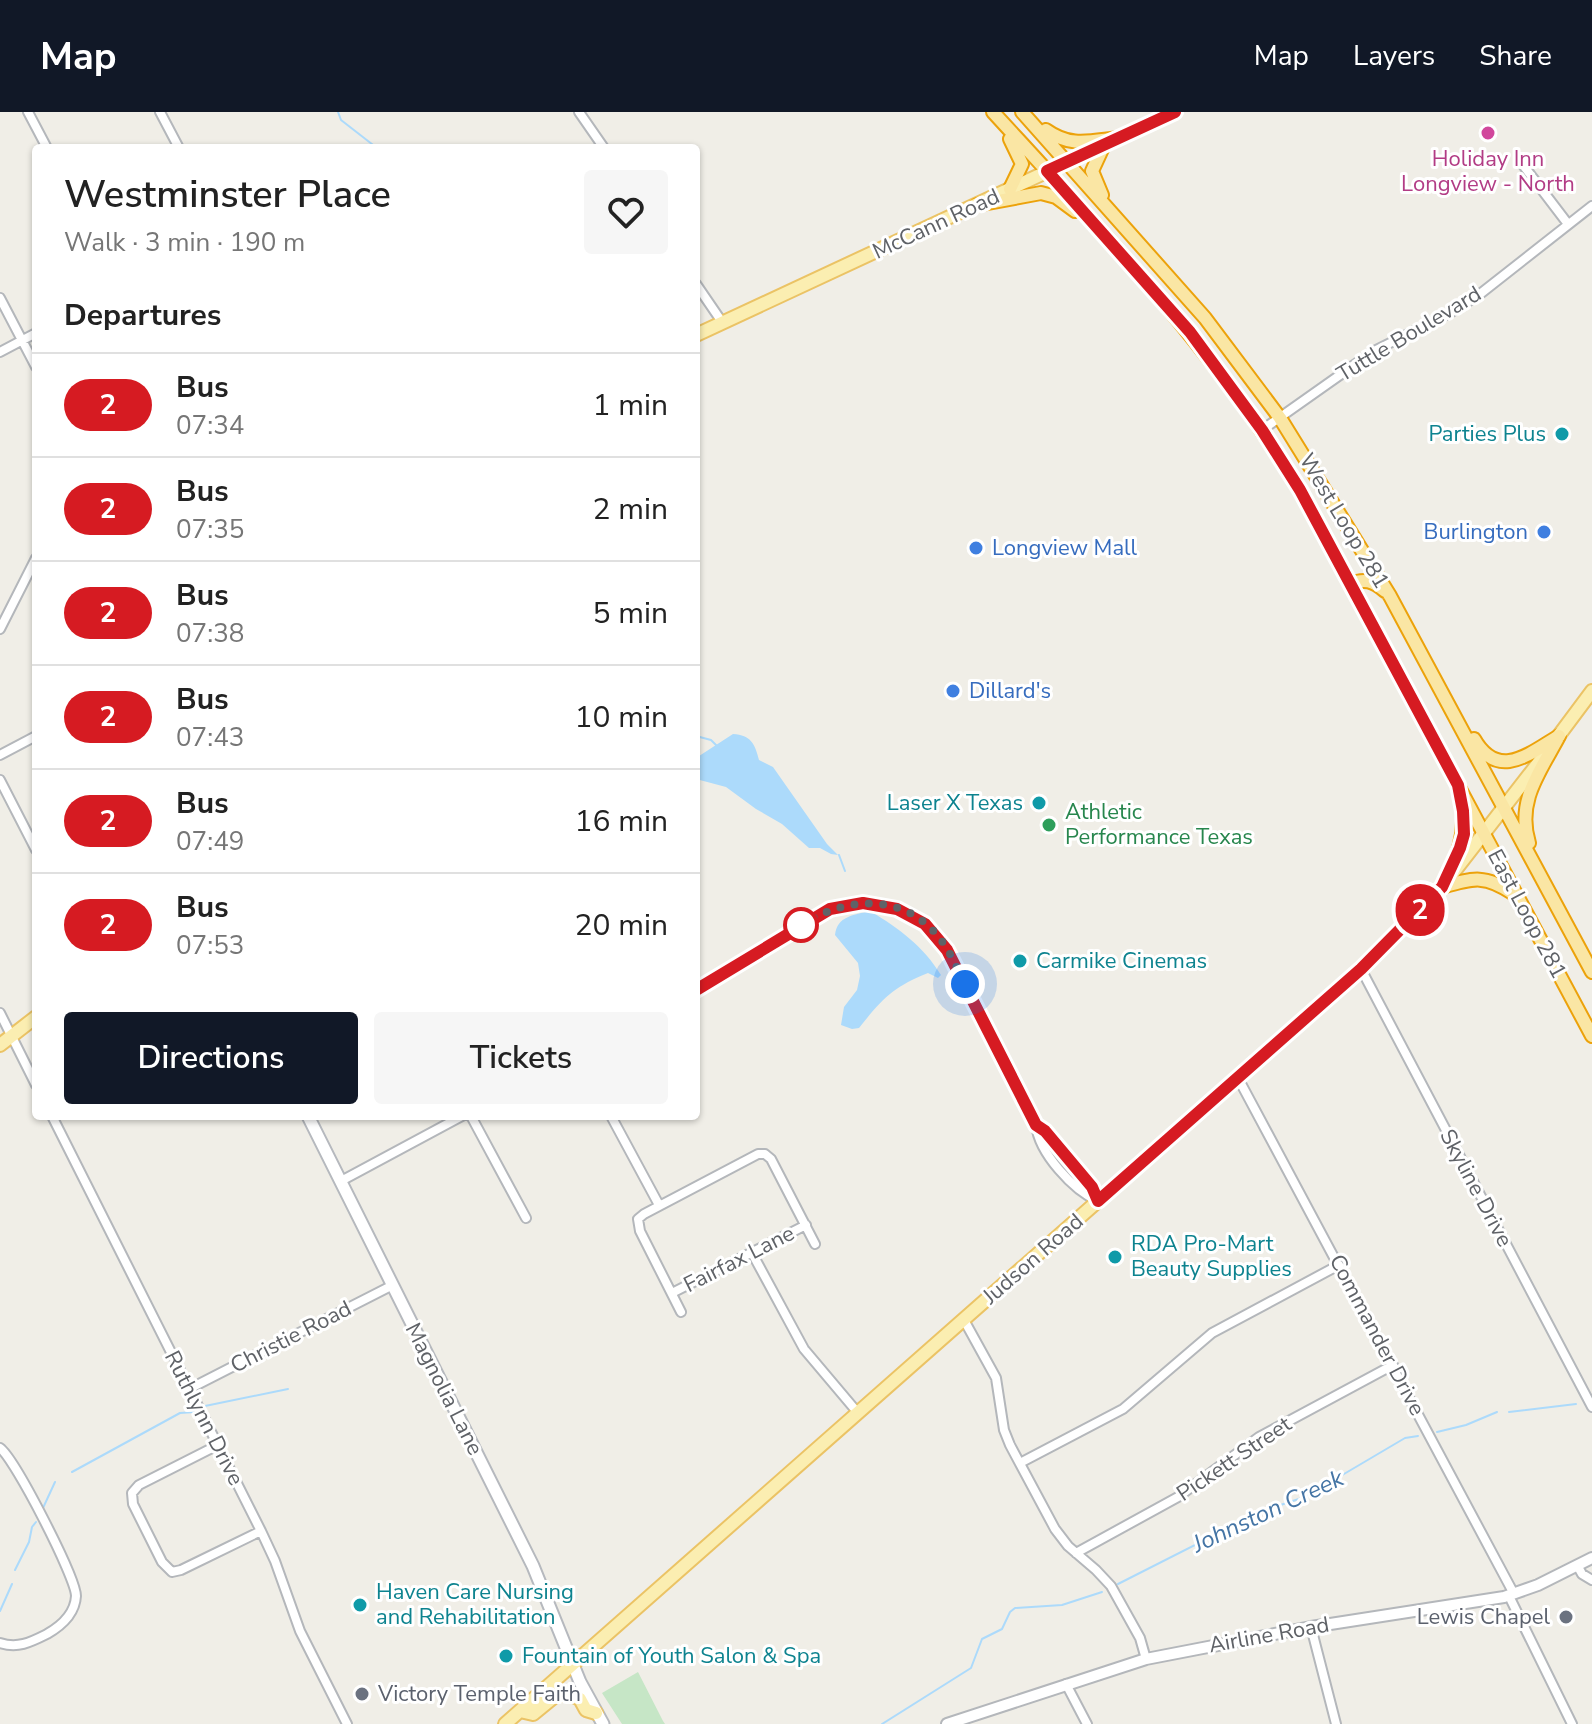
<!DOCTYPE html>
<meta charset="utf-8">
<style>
:root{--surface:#fff;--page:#f6f6f6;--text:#222;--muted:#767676;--line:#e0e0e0;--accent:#111827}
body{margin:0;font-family:"Nunito Sans",sans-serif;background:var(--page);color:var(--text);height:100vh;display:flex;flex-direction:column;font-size:30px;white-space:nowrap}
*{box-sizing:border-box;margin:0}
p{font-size:26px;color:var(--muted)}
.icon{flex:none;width:44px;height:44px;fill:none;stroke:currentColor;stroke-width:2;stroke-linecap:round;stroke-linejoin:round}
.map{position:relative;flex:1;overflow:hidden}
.panel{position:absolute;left:32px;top:32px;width:668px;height:976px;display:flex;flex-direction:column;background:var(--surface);border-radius:8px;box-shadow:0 2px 6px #0004}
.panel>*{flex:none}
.badge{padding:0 16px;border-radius:26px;font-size:28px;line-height:52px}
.you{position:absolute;width:40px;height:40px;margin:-20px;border:6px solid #fff;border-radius:50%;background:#1a73e8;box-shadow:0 0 0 12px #1a73e833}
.map>.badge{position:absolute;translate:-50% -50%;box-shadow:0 0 0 4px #fff}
h2{padding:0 32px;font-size:30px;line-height:72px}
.round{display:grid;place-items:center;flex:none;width:84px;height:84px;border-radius:8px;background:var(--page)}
.head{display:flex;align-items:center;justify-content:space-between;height:136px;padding:0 32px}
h1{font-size:38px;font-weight:600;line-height:60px}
.cta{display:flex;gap:16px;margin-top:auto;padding:16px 32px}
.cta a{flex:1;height:92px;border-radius:8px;background:var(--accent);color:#fff;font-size:32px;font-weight:600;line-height:92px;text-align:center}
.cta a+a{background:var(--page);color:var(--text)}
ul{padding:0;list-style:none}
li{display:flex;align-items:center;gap:24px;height:104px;padding:0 32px;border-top:2px solid var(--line)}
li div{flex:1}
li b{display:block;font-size:30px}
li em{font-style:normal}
li .badge{min-width:88px;font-weight:700;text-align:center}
header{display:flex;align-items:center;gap:48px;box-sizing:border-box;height:112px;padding:0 40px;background:var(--accent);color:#fff}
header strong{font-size:38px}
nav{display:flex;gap:44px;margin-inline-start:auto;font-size:28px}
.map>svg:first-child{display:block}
.green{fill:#c6e6c6}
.water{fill:#acdafb}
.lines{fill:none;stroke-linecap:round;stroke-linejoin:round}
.stream{stroke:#acdafb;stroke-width:2}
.minor-casing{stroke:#b4b7bb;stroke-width:12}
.tertiary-casing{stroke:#b4b7bb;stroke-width:14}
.secondary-casing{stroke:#b6b9be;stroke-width:15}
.primary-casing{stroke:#ebc365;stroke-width:16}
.trunk-casing{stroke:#eca20b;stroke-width:16}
.minor{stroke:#fff;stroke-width:8}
.tertiary{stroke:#fff;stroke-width:10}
.secondary{stroke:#fff;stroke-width:11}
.primary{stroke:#fbeeb1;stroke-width:12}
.trunk{stroke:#fae6a4;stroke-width:12}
.line-casing{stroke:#fff;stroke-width:18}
.line{stroke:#d61b22;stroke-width:12}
.walk{stroke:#5f6267;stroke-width:8;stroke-dasharray:0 14.4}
.hotel-dot{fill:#d1479c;stroke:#fff;stroke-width:3}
.culture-dot{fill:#0f9aa8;stroke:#fff;stroke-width:3}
.shop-dot{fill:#3f7fe0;stroke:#fff;stroke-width:3}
.leisure-dot{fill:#2e9e5b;stroke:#fff;stroke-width:3}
.stop-dot{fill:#fff;stroke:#d61b22;stroke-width:4}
.worship-dot{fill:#6b7280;stroke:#fff;stroke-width:3}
.labels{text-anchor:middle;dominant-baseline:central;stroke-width:6;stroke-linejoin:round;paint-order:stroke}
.hotel-label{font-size:22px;fill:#b23c85;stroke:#fff}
.street-label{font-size:22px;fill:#5f6267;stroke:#fff}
.culture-label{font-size:22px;fill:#0d838f;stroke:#fff;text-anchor:start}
.shop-label{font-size:22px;fill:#366cbe;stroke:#fff;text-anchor:start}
.leisure-label{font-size:22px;fill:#27864d;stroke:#fff;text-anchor:start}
.worship-label{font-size:22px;fill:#5b616d;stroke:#fff;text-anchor:end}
.water-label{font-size:24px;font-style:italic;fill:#4575a5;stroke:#fff}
</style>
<header>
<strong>Map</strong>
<nav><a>Map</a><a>Layers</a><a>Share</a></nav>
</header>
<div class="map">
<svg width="1592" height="1612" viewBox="0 0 1592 1612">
<rect width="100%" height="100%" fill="#f0eee7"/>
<path class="green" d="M 638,1560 L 663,1609 L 665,1612 L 622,1612 L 602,1581 Z"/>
<path class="water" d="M 733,622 C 751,623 755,632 759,648 L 773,655 L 827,732 L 838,743 L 831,742 L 820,736 L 809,736 L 782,712 L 756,697 L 726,675 L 696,667 L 696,646 Z
M 870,799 C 900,817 923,834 941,863 L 938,866 L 928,861 C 893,875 882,887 859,916 L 852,917 L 841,913 L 844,895 L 857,878 L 860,864 L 858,851 L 835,823 C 837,804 854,803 870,799 Z"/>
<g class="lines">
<path class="stream" d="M 338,0 L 341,8 L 377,36
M 696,624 L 711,628 L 716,633
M 839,743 L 845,759
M 205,1294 L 288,1277
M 1509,1300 L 1576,1292
M 1437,1320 L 1466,1313 L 1497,1300
M 72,1360 L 180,1301 L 195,1300
M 43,1396 L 55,1370
M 15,1458 L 29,1430 L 32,1415 L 36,1410
M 1118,1472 L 1262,1399 L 1305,1385 L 1405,1326 L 1418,1324
M 0,1499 L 12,1472
M 882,1612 L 971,1556 L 982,1527 L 1002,1517 L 1010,1500 L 1015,1496 L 1062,1493 L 1102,1480"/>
<g class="minor-casing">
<path id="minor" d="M 28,0 L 47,36
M 160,0 L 179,36
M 579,0 L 604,36
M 1523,53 L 1568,112
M 696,172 L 722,210
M 0,186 L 36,255
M 0,240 L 36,221
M 1262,318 L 1374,239 L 1450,201 L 1480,182 L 1592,94
M 0,517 L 36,446
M 0,643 L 36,624
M 0,668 L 36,738
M 1361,857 L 1592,1295
M 696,878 L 830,797 L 869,791 L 902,799 L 929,815 L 947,838 L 1036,1013 C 1039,1041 1073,1078 1098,1089
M 0,901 L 36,973
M 1238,966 L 1514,1482
M 52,1004 L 261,1419 L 275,1449 L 300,1519 L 347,1612
M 471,1004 L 526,1106
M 611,1004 L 659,1093
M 1036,1013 L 1045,1019 L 1092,1075 L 1098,1089
M 341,1069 L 462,1004
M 752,1141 L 804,1237 L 858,1301
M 672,1181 L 806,1113
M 681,1200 L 640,1119 L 638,1107 L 644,1102 L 758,1042 L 765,1042 L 771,1047 L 815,1132
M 964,1208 L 996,1266 L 1004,1318 L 1010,1333 L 1055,1417 L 1068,1434 L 1096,1458 L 1111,1474 L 1140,1526 L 1146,1547
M 189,1277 L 393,1173
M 218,1333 L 139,1373 L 132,1381 L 133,1392 L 162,1450 L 172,1460 L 181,1458 L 261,1419
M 0,1336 C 15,1347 76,1466 76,1484 C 75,1502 61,1514 47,1522 C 31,1530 18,1537 0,1531
M 1020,1351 L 1123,1297 L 1212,1221 L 1339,1153
M 1076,1441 L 1178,1385 L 1259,1325 L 1393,1253
M 1577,1453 L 1582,1462 L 1592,1468
M 1509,1484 L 1572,1612
M 1311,1515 L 1336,1612
M 1066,1572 L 1087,1612"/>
</g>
<g class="tertiary-casing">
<path id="tertiary" d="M 947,1612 L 1146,1547 L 1311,1515 L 1504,1485 L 1538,1473 L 1592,1446"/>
</g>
<g class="secondary-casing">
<path id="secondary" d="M 308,1004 L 533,1454 L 580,1570 L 603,1612"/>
</g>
<g class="primary-casing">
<path id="primary" d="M 696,223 L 1175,0
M 1554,630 L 1592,579
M 0,933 L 36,905
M 520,1599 L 533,1602 L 555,1584 L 567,1581 L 580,1587 L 586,1598 L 596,1601
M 505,1612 L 1361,857 L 1442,775 L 1543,645"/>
</g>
<g class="trunk-casing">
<path id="trunk" d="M 993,0 C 1103,120 1215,238 1300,378 L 1592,924
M 1022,0 L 1205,206 L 1280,306 L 1390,484 L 1592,860
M 1046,18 C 1071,36 1090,29 1119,26
M 1010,77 L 1022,52 L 1010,27
M 1102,83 L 1092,59 L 1104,33
M 977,93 L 1041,81 L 1056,85 L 1075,99
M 1350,472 C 1365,466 1373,469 1385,479
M 1474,627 C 1498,669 1529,642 1559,624
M 1529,731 C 1516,689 1540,660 1559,624
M 1442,775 C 1457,745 1468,722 1461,688
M 1442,775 C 1473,766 1485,762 1514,782"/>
</g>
<use href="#minor" class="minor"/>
<use href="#tertiary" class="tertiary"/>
<use href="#secondary" class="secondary"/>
<use href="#primary" class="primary"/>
<use href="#trunk" class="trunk"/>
</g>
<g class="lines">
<g class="line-casing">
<path id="line" d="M 696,878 L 830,797 L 863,791 L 897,797 L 925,812 L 947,838 L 1036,1013 L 1045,1019 L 1092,1075 L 1098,1089 L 1361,857 L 1442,775 L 1460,736 L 1464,722 L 1463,699 L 1458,673 L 1300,378 L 1262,318 L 1190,220 L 1047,59 L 1175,0"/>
</g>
<use href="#line" class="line"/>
<path class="walk" d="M 801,813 C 847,784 905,780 941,828 C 951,841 957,857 965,872"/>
</g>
<circle class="hotel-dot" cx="1488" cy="21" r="8"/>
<g class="culture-dot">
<circle cx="1562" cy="322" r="8"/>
<circle cx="1039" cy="691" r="8"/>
<circle cx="1020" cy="849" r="8"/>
<circle cx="1115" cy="1145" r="8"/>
<circle cx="360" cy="1493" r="8"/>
<circle cx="506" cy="1544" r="8"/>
</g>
<g class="shop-dot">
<circle cx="1544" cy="420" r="8"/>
<circle cx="976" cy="436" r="8"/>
<circle cx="953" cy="579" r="8"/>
</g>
<circle class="leisure-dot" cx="1049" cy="713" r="8"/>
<circle class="stop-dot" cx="801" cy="813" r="16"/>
<g class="worship-dot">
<circle cx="1566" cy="1505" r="8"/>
<circle cx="362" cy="1582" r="8"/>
</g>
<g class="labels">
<g class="hotel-label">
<text x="1488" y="47">Holiday Inn<tspan x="1488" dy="25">Longview - North</tspan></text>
</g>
<g class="street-label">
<text transform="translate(936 112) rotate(-25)">McCann Road</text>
<text transform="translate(1409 222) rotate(-31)">Tuttle Boulevard</text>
<text transform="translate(1344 409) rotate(59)">West Loop 281</text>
<text transform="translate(1527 802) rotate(62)">East Loop 281</text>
<text transform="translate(1476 1076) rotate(62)">Skyline Drive</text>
<text transform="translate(739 1147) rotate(-27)">Fairfax Lane</text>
<text transform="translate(1033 1147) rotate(-41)">Judson Road</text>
<text transform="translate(1377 1223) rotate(62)">Commander Drive</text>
<text transform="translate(291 1225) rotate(-27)">Christie Road</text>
<text transform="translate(444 1277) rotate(63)">Magnolia Lane</text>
<text transform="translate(204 1306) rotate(63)">Ruthlynn Drive</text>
<text transform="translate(1234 1347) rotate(-34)">Pickett Street</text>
<text transform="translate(1269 1523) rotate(-10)">Airline Road</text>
</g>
<g class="culture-label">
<text x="1546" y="322" text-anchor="end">Parties Plus</text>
<text x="1023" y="691" text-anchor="end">Laser X Texas</text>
<text x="1036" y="849">Carmike Cinemas</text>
<text x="1131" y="1132">RDA Pro-Mart<tspan x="1131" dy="25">Beauty Supplies</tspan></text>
<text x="376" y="1480">Haven Care Nursing<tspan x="376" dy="25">and Rehabilitation</tspan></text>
<text x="522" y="1544">Fountain of Youth Salon &amp; Spa</text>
</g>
<g class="shop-label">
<text x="1528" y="420" text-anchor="end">Burlington</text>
<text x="992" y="436">Longview Mall</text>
<text x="969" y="579">Dillard's</text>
</g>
<g class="leisure-label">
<text x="1065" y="700">Athletic<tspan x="1065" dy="25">Performance Texas</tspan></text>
</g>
<g class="worship-label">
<text x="1550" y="1505">Lewis Chapel</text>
<text x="378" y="1582" text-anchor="start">Victory Temple Faith</text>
</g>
<g class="water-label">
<text transform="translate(1268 1399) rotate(-25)">Johnston Creek</text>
</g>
</g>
</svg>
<div class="you" style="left:965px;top:872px"></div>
<b class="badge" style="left:1420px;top:798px;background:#d61b22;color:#fff">2</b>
<section class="panel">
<div class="head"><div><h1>Westminster Place</h1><p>Walk · 3 min · 190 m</p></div><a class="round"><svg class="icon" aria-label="heart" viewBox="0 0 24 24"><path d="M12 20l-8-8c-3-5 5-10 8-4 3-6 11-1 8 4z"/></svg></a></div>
<h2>Departures</h2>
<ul>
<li><span class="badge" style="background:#d61b22;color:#fff">2</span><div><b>Bus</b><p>07:34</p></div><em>1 min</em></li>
<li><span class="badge" style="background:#d61b22;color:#fff">2</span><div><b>Bus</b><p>07:35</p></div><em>2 min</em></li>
<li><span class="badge" style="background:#d61b22;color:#fff">2</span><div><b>Bus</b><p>07:38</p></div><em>5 min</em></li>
<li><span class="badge" style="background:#d61b22;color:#fff">2</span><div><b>Bus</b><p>07:43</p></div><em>10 min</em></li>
<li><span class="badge" style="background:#d61b22;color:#fff">2</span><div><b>Bus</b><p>07:49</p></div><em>16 min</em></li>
<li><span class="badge" style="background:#d61b22;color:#fff">2</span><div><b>Bus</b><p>07:53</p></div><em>20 min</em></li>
</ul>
<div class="cta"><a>Directions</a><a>Tickets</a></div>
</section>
</div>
